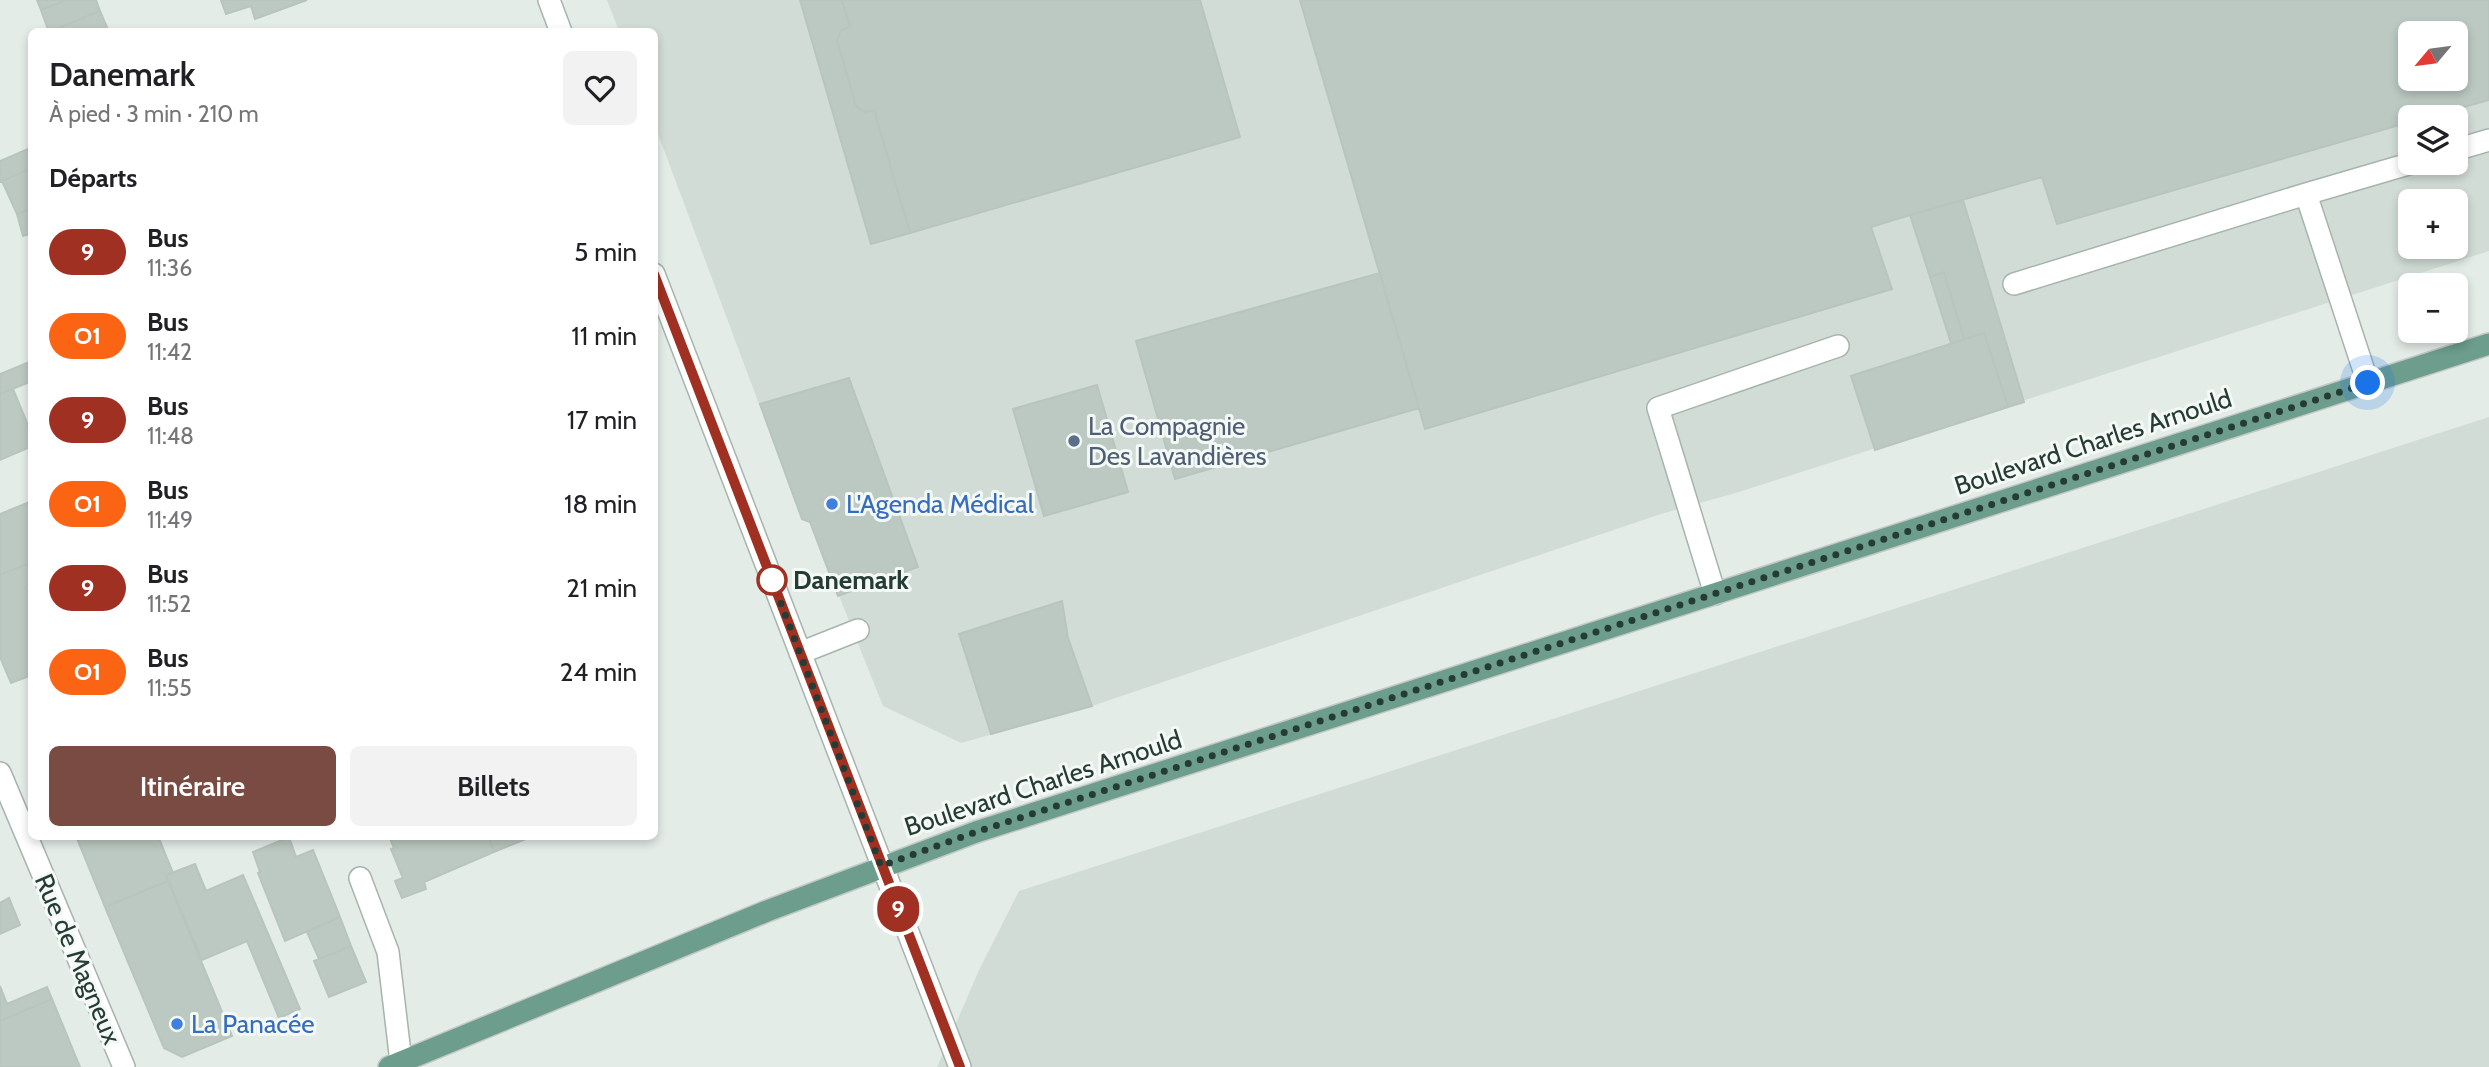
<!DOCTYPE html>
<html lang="fr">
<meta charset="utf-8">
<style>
:root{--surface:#fff;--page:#f2f2f2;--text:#202124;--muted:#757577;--accent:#794b43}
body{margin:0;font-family:Cabin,sans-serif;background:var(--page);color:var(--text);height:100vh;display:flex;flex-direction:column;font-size:26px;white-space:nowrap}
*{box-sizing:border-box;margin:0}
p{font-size:23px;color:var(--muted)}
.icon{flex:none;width:38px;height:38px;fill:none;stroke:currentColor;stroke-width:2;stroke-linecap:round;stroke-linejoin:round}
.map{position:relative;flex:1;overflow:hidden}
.details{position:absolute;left:28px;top:28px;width:630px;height:812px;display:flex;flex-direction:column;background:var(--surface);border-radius:10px;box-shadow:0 4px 10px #0003}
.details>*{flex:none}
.badge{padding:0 14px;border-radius:23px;font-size:24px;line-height:46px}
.needle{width:46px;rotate:241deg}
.controls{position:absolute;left:2398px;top:21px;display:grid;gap:14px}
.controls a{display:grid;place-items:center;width:70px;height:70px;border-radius:10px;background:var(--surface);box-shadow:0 4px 10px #0003;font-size:35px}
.you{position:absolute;width:35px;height:35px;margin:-18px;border:5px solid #fff;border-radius:50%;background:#1a73e8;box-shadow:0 0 0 10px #1a73e833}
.map>.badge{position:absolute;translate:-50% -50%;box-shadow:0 0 0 4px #fff}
h2{padding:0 21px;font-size:26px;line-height:63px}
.round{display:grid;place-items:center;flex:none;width:74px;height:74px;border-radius:10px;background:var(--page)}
.summary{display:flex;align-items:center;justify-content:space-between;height:119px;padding:0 21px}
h1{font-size:33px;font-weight:600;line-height:52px}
.cta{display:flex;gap:14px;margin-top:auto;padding:14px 21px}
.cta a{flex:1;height:80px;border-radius:10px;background:var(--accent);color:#fff;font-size:28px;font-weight:600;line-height:80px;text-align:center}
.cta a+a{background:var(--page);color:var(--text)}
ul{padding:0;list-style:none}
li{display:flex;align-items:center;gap:21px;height:84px;padding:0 21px}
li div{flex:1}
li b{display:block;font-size:26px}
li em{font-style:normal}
li .badge{min-width:77px;font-weight:700;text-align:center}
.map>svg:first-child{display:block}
.built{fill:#d2dcd6;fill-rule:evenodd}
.building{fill:#bcc9c3;stroke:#b7c5be;stroke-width:2;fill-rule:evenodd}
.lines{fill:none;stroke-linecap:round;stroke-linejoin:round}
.minor-casing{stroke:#a7b4ae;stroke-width:24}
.major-casing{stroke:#c2c8c6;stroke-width:24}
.minor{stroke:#fff;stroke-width:21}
.major{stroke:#6c9d8d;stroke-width:21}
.line-casing{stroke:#fff;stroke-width:16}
.line{stroke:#a03122;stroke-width:10}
.walk{stroke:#253c34;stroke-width:7;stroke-dasharray:0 12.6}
.service-dot{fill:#5c6f8a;stroke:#f4f9f6;stroke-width:2.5}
.shop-dot{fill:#3f7fe0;stroke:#f4f9f6;stroke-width:2.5}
.stop-dot{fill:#fff;stroke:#a03122;stroke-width:3.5}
.labels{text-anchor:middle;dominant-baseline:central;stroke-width:6;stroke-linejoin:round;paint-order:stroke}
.service-label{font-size:26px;fill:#4e5e75;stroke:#f4f9f6;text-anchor:start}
.street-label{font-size:26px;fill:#253c34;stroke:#f4f9f6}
.shop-label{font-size:26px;fill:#366cbe;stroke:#f4f9f6;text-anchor:start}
.stop-label{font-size:26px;font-weight:bold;fill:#253c34;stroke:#f4f9f6;text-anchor:start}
</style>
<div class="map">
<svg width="2489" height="1067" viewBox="0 0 2489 1067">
<rect width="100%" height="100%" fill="#e4ece8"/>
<path class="built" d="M 607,0 L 2489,0 L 2489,251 L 1739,492 L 1661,514 L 1092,706 L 961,743 L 883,706 L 810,523 L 802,519 L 655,126 L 654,32 L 619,31 ZM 2410,33 L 2455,33 L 2455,79 L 2410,79 ZM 2410,117 L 2455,117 L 2455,163 L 2410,163 ZM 2410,201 L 2455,201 L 2455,247 L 2410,247 Z
M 2489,417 L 2489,1067 L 937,1067 L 980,968 L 1019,891 Z"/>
<path class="building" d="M 37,0 L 66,0 L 41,10 Z
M 66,0 L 96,0 L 100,11 L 49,32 L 41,10 Z
M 221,0 L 307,0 L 255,19 L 251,6 L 226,14 Z
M 800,0 L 842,0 L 850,27 L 841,30 L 837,40 L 856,106 L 865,112 L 874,110 L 910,233 L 871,244 Z
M 842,0 L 1200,0 L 1240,137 L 910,233 L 874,110 L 865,112 L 856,106 L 837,40 L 841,30 L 850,27 Z
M 1300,0 L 2489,0 L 2489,100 L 2428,117 L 2410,117 L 2410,122 L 2057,224 L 2042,177 L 1910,215 L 1871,227 L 1892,289 L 1425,429 ZM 2410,33 L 2455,33 L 2455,79 L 2410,79 Z
M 100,11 L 109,32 L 49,32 Z
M 28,149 L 32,158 L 32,168 L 0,182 L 0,161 Z
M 32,168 L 32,208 L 17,214 L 2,181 Z
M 1963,200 L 2024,402 L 2008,407 L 1984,333 L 1964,339 L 1944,272 L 1930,277 L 1910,215 Z
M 32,208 L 32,233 L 23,236 L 17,214 Z
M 1944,272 L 1964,339 L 1951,343 L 1930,277 Z
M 1380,273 L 1419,408 L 1175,479 L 1136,341 Z
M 1984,333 L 2008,407 L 1875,450 L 1851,376 Z
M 32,361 L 32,381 L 0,394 L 0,374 Z
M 849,378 L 918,567 L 838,596 L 810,522 L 802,519 L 760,404 Z
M 1097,385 L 1128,492 L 1044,516 L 1013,409 Z
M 13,389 L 32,435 L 32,446 L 0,460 L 0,394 Z
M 32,501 L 32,562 L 0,575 L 0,514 Z
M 32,562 L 32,585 L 26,587 L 32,599 L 32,675 L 11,683 L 0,657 L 0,575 Z
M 1062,601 L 1068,638 L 1092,706 L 991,734 L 959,634 Z
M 76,836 L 158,836 L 173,873 L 166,875 L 168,881 L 105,907 Z
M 389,836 L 488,836 L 494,852 L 424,882 L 426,889 L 402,898 L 395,881 L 403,878 L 391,849 L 394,848 Z
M 488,836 L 533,836 L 494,852 Z
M 289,837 L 296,857 L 313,850 L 340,917 L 285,941 L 258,873 L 260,872 L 253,852 Z
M 195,864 L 206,891 L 243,875 L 300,1009 L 279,1018 L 247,941 L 202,960 L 166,875 Z
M 168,881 L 232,1036 L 182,1057 L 164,1048 L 105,907 Z
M 9,898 L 20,925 L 0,934 L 0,903 Z
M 340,917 L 351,946 L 319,959 L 307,932 Z
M 351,946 L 366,982 L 329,997 L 314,961 Z
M 0,986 L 7,1004 L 47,987 L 52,999 L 0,1021 Z
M 52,999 L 80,1067 L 0,1067 L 0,1021 Z"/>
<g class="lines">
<g class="minor-casing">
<path id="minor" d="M 549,0 L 561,32
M 2455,150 L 2489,140
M 654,274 L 960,1067
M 2014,284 L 2306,194
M 2368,383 L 2306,194 L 2412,163
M 1715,594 L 1658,408 L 1838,346
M 800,653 L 858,630
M 0,773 L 124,1067
M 360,878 L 388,952 L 401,1062"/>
</g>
<g class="major-casing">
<path id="major" d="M 389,1067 L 767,911 L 976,832 L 2489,344"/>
</g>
<use href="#minor" class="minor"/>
<use href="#major" class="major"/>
</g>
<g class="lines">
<g class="line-casing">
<path id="line" d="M 654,274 L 960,1067"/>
</g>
<use href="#line" class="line"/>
<path class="walk" d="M 772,580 L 881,866 L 976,832 L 2368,383"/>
</g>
<circle class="service-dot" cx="1074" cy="441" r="7"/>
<g class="shop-dot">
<circle cx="832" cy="504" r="7"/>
<circle cx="177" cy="1024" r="7"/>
</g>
<circle class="stop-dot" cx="772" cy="580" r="14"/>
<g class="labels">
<g class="service-label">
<text x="1088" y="426">La Compagnie<tspan x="1088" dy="30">Des Lavandières</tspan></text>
</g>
<g class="street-label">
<text transform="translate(2093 442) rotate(-18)">Boulevard Charles Arnould</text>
<text transform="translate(1043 783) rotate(-18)">Boulevard Charles Arnould</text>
<text transform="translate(78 959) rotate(67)">Rue de Magneux</text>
</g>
<g class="shop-label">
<text x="846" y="504">L'Agenda Médical</text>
<text x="191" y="1024">La Panacée</text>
</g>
<g class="stop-label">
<text x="793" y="580">Danemark</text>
</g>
</g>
</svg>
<div class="controls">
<a><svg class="needle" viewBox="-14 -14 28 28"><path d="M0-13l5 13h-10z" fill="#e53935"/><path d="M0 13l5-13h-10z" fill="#757577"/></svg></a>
<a><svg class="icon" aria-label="layers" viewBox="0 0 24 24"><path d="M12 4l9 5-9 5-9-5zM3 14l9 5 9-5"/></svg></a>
<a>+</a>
<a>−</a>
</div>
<div class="you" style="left:2368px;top:383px"></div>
<b class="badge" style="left:898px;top:909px;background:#a03122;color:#fff">9</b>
<section class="details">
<div class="summary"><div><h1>Danemark</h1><p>À pied · 3 min · 210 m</p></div><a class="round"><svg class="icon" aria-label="heart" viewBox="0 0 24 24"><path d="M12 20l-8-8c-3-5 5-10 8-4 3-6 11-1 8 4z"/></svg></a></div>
<h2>Départs</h2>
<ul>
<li><span class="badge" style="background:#a03122;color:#fff">9</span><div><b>Bus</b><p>11:36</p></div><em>5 min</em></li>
<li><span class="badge" style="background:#fb6413;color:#fff">O1</span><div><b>Bus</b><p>11:42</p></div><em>11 min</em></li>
<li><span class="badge" style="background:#a03122;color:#fff">9</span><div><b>Bus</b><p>11:48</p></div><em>17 min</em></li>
<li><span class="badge" style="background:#fb6413;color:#fff">O1</span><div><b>Bus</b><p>11:49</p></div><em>18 min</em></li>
<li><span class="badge" style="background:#a03122;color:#fff">9</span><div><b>Bus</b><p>11:52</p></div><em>21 min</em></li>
<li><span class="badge" style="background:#fb6413;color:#fff">O1</span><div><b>Bus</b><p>11:55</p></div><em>24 min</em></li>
</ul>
<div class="cta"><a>Itinéraire</a><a>Billets</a></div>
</section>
</div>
